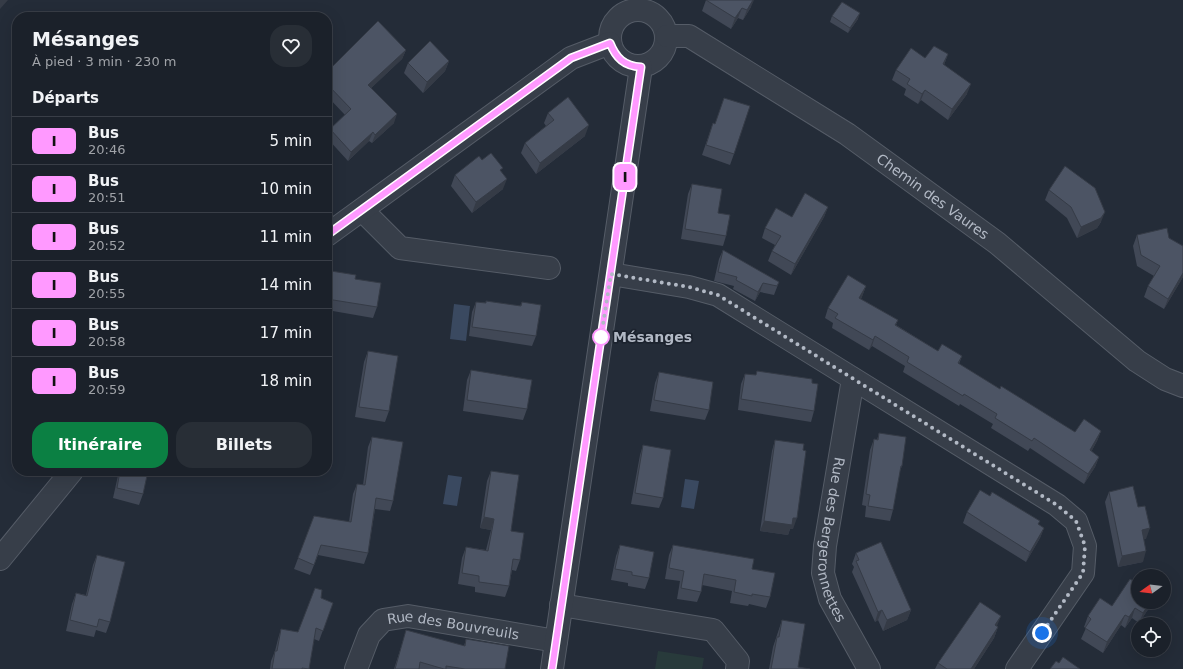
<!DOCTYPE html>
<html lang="fr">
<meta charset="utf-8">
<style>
:root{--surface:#1b212a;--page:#282e36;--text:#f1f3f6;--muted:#a0a3a8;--line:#393e47;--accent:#0b8043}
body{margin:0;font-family:"DejaVu Sans",sans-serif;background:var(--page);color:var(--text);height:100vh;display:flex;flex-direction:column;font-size:15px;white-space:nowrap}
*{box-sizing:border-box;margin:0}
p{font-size:13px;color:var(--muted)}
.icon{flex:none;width:22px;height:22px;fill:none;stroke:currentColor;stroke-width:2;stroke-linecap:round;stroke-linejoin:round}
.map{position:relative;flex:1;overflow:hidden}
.drawer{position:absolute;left:12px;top:12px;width:320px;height:464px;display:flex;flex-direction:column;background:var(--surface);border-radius:16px;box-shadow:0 4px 16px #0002,0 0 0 1px var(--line)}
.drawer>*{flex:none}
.badge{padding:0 8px;border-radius:6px;font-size:14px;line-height:26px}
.needle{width:26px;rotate:255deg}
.fabs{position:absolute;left:1131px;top:569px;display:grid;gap:8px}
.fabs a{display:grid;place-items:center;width:40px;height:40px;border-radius:50%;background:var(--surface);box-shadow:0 4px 16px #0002,0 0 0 1px var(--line);font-size:20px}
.you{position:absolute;width:20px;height:20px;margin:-10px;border:3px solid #fff;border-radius:50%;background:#1a73e8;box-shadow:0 0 0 6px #1a73e833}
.map>.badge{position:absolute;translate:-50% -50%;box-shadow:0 0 0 2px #fff}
h2{padding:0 20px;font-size:15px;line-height:36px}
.round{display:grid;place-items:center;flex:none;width:42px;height:42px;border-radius:16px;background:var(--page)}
.overview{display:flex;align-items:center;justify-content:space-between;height:68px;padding:0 20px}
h1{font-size:19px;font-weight:700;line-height:30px}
.cta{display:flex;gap:8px;margin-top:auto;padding:8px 20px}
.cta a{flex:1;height:46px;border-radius:16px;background:var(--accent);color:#fff;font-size:16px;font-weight:700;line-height:46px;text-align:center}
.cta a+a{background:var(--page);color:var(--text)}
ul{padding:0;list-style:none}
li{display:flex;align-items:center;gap:12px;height:48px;padding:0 20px;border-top:1px solid var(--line)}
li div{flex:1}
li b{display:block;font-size:15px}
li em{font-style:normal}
li .badge{min-width:44px;font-weight:700;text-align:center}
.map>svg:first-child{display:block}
.green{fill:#283a3b}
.water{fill:#3a4960}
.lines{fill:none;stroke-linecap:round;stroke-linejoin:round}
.minor-casing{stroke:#555c67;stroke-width:24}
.minor{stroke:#373e49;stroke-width:22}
.wall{fill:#414856}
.shaded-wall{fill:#353b46}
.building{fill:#4c5464;stroke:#353b46}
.line-casing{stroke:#fff;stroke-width:9}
.line{stroke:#f9f;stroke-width:6}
.walk{stroke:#b2b9c5;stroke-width:4;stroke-dasharray:0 7.2}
.stop-dot{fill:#fff;stroke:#f9f;stroke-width:2}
.labels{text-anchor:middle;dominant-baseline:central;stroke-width:3.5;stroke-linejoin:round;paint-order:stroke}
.street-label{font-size:14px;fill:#b2b9c5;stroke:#1c232e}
.stop-label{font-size:14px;font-weight:bold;fill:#b2b9c5;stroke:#1c232e;text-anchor:start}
</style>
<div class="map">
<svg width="1183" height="669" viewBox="0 0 1183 669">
<rect width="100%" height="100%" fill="#242c38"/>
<path class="green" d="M 658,651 L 704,658 L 702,669 L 655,669 Z"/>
<path class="water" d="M 454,304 L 470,306 L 466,341 L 450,339 Z
M 448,475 L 462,477 L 457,506 L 443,504 Z
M 685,479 L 699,481 L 694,509 L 681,507 Z"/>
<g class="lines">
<g class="minor-casing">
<g id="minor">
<circle cx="638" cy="38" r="28"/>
<path id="s1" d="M 667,36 L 689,36 L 847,134 L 997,243 L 1137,361 L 1165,379 L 1183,386"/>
<path d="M 362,210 L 400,248 L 549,268"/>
<path d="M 327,235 L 571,58 L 610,43"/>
<path d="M 611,274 L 689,287 L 718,295 L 1057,505 L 1076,521 L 1085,546 L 1083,573 L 1017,669"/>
<path id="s2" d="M 853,379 L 825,546 L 823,573 L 830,599 L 869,669"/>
<path d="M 0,559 L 72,471"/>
<path d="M 561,605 L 713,630 L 738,661 L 737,669"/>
<path id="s3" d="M 356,669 L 369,635 L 383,620 L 408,616 L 556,641"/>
<path d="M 552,669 L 641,67"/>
</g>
</g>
<use href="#minor" class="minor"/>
</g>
<path class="wall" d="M 706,0 L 751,7 L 743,20 L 738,18 L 731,29 L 702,11 Z
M 832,16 L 858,19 L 848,33 L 830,22 Z
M 406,50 L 402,59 L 371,88 L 394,123 L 372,143 L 369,141 L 348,161 L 327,138 L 327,136 L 330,129 L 345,115 L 327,96 L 327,72 Z
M 948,54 L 944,65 L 967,94 L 948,120 L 921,100 L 918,104 L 904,95 L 906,89 L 892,80 L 896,70 L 925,58 Z
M 449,61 L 445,71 L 423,93 L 404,73 L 408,63 Z
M 548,113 L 585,136 L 536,174 L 521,153 L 525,143 L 546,126 L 544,123 Z
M 713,123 L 734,154 L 730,165 L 702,155 Z
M 501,172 L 503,189 L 472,213 L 451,186 L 455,175 Z
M 692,184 L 718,213 L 726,236 L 723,246 L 681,239 L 688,194 Z
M 1049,190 L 1101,222 L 1097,228 L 1077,238 L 1067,218 L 1045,200 Z
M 828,207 L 824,217 L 791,275 L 768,261 L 772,251 L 775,245 L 762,238 L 765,228 L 792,217 Z
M 1137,235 L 1169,238 L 1183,277 L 1164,309 L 1144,297 L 1148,286 L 1154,276 L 1137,266 L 1133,246 Z
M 723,250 L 779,282 L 774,295 L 760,292 L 755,301 L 733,289 L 734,286 L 714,281 L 719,259 Z
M 331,271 L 355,279 L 377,307 L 373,318 L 327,310 L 327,284 Z
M 866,286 L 861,299 L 898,320 L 896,325 L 938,351 L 962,356 L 959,364 L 1000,389 L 1075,432 L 1101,431 L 1097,441 L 1091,452 L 1099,457 L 1095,467 L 1084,484 L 1030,448 L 1028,451 L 991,428 L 993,424 L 960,404 L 959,406 L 903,372 L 905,366 L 872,346 L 869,350 L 832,328 L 833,323 L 825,318 L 828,308 Z
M 476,302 L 520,306 L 522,302 L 536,336 L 532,346 L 469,336 L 472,312 Z
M 368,351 L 389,411 L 385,422 L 355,417 L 364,362 Z
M 471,370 L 527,409 L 523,420 L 463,411 L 467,380 Z
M 757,371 L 812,383 L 814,411 L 811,422 L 738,410 L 741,384 L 745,374 L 756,375 Z
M 659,372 L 709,410 L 705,420 L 650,411 L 655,383 Z
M 879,433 L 902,466 L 899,473 L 893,510 L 890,521 L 865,517 L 866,506 L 862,505 L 870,450 L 874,439 L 877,440 Z
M 372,437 L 393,501 L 390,511 L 375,509 L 368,553 L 364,564 L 318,555 L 310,575 L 294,569 L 314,516 L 349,522 L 353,494 L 357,484 L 363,485 L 368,447 Z
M 775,440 L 803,450 L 793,529 L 790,529 L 788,535 L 760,531 L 772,451 Z
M 643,445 L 663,498 L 659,508 L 631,504 L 640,455 Z
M 119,471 L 148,471 L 143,494 L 139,505 L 113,498 Z
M 491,471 L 511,531 L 520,560 L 516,571 L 512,570 L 509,586 L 505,597 L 475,592 L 475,587 L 458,584 L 462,558 L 466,547 L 486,550 L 491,530 L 480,528 L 487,481 Z
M 1109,492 L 1138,507 L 1146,539 L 1144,539 L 1143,562 L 1118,567 L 1105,502 Z
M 967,512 L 1038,525 L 1044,528 L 1040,538 L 1026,562 L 963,523 Z
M 620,545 L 649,578 L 645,589 L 628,586 L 628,583 L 611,580 L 616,556 Z
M 673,545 L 752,569 L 770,597 L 766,608 L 749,604 L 748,606 L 730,603 L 732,591 L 702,585 L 701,592 L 697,602 L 677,599 L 680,581 L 665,579 L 669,555 Z
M 856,553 L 911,610 L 907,620 L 883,631 L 878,620 L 875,622 L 852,572 L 854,567 L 852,564 Z
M 97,555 L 110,622 L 106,633 L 96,630 L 94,637 L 66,631 L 72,604 L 76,593 L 86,595 L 93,565 Z
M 321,598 L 333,603 L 319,641 L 314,639 L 309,669 L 270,669 L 271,661 L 275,651 L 278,639 L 281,629 L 298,632 Z
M 1151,605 L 1139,623 L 1132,618 L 1125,628 L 1121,625 L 1103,653 L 1081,639 L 1086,628 L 1084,627 L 1088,616 L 1112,606 Z
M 782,620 L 798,667 L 810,669 L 769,669 L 773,647 Z
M 997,626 L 998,627 L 994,638 L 974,669 L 935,669 L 938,663 Z
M 406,630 L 464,646 L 466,639 L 505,669 L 394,669 L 403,641 Z"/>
<path class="shaded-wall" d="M 0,0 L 8,0 L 0,9 Z
M 753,0 L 754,0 L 751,7 L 743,20 L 747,10 Z
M 742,8 L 738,18 L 731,29 L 735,18 Z
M 860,13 L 858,19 L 848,33 L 850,28 Z
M 406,50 L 402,59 L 365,94 L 368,85 Z
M 948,54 L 944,65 L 943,64 Z
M 449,61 L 445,71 L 423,93 L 427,82 Z
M 971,84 L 967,94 L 948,120 L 952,109 Z
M 925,90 L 921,100 L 918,104 L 922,94 Z
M 397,114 L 394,123 L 372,143 L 375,135 Z
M 589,125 L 585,136 L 536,174 L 540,163 Z
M 373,132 L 369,141 L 348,161 L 351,152 Z
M 507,179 L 503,189 L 472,213 L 476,202 Z
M 828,207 L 824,217 L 791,275 L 795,264 Z
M 1105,212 L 1101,222 L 1097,228 L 1077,238 L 1081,227 Z
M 1183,273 L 1183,277 L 1164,309 L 1168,299 Z
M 763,283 L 760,292 L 755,301 L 758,292 Z
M 866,286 L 862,297 L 856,308 L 859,298 Z
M 875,336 L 872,346 L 869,350 L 873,340 Z
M 1101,431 L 1097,441 L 1086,461 L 1090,450 Z
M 1099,457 L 1095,467 L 1084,484 L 1088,474 Z
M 484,517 L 494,519 L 491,530 L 480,528 Z
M 793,518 L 797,518 L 793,529 L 790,529 L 788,535 L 760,531 L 764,521 Z
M 1044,528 L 1040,538 L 1026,562 L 1030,552 Z
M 1150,528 L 1146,539 L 1138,540 L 1142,530 Z
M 1146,551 L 1143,562 L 1118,567 L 1122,556 Z
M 1150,602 L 1152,602 L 1151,605 L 1139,623 L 1143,613 Z
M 1135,608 L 1132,618 L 1125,628 L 1129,617 Z
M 882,610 L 878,620 L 875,622 L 878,612 Z
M 911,610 L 907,620 L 883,631 L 887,620 Z
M 1125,615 L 1121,625 L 1103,653 L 1107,642 Z
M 1001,616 L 997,626 L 995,625 Z
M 998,627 L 994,638 L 974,669 L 971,669 Z"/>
<path class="building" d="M 706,0 L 753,0 L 747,10 L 742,8 L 735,18 Z
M 842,2 L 860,13 L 850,28 L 832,16 Z
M 378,21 L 406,50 L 368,85 L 397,114 L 375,135 L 373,132 L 351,152 L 330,129 L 351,109 L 327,84 L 327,72 Z
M 430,41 L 449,61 L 427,82 L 408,63 Z
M 934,46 L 948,54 L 943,64 L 971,84 L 952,109 L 925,90 L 922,94 L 907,84 L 910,79 L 896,70 L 911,48 L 925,58 Z
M 568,97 L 589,125 L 540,163 L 525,143 L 554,120 L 548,113 Z
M 724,98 L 750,106 L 734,154 L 706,145 L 713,123 L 715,124 Z
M 491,153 L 503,168 L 500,170 L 507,179 L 476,202 L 455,175 L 479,156 L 482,160 Z
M 1065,166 L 1095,188 L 1105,212 L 1101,218 L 1081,227 L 1071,207 L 1049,190 Z
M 692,184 L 722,189 L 718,213 L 730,215 L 726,236 L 685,229 Z
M 805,193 L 828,207 L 795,264 L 772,251 L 781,236 L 765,228 L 776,208 L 792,217 Z
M 1167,228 L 1169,238 L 1183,246 L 1183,273 L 1168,299 L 1148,286 L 1160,266 L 1141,255 L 1137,235 Z
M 723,250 L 779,282 L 777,286 L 763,283 L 758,292 L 736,280 L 737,277 L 718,272 Z
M 331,271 L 356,275 L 355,279 L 381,283 L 377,307 L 327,299 L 327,296 Z
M 848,275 L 866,286 L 859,298 L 898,320 L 895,325 L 938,351 L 942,344 L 962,356 L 958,363 L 1000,389 L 1001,386 L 1075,432 L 1084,419 L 1101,431 L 1090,450 L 1099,457 L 1088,474 L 1034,438 L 1032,441 L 995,418 L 997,414 L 964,394 L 963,396 L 907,362 L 909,357 L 875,336 L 873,340 L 835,318 L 838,314 L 828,308 Z
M 486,301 L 521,306 L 522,302 L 541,305 L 536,336 L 472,327 L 476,302 L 486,303 Z
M 368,351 L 398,356 L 389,411 L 359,407 Z
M 471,370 L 532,380 L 527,409 L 467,400 Z
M 757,371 L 812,379 L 812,383 L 818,384 L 814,411 L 741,399 L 745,374 L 756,375 Z
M 659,372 L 713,382 L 709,410 L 654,400 Z
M 879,433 L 906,437 L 902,466 L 901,466 L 893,510 L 868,506 L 870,495 L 866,494 L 874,439 L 878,440 Z
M 372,437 L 403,442 L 393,501 L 376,498 L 368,553 L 321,545 L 314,565 L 298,558 L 314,516 L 351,522 L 357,484 L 365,485 Z
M 775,440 L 804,444 L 803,450 L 806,451 L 797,518 L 793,518 L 792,525 L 764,521 Z
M 643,445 L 671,450 L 663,498 L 635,493 Z
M 120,471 L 148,471 L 143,494 L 117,488 Z
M 491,471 L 519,475 L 511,531 L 524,533 L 520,560 L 513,559 L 509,586 L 479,582 L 479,576 L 462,573 L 466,547 L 488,551 L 494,519 L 484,517 Z
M 1133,486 L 1138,507 L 1145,506 L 1150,528 L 1142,530 L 1146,551 L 1122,556 L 1109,492 Z
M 980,490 L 990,496 L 992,492 L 1040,521 L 1038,524 L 1044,528 L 1030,552 L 967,512 Z
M 881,542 L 911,610 L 887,620 L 882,610 L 878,612 L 856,561 L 859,560 L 856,553 Z
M 620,545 L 654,552 L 649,578 L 632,575 L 632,572 L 615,569 Z
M 673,545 L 754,559 L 752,569 L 775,573 L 770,597 L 752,594 L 752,596 L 734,592 L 736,580 L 704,574 L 701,592 L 681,588 L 684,571 L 669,568 Z
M 97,555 L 125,562 L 110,622 L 99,619 L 97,627 L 70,620 L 76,593 L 87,596 Z
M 1130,579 L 1138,584 L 1138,602 L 1150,602 L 1143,613 L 1135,608 L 1129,617 L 1125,615 L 1107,642 L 1085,628 L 1091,619 L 1088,616 L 1100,598 L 1112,606 Z
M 315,588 L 322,590 L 321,598 L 333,603 L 323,631 L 316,628 L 309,669 L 302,668 L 302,669 L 272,669 L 275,651 L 277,651 L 281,629 L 298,632 Z
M 980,602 L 1001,616 L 995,625 L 998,627 L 971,669 L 947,669 L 938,663 Z
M 782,620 L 805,624 L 798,667 L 810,669 L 771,669 L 777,637 L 779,637 Z
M 406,630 L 465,646 L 466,639 L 509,646 L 505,669 L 465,669 L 446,666 L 446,669 L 444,669 L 420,662 L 419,669 L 395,669 Z
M 1063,657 L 1080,669 L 1050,669 L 1056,661 L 1059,663 Z"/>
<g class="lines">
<g class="line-casing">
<path id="line" d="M 327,235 L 571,58 L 610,43 C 616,58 624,66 641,67 L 552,669"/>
</g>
<use href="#line" class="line"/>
<path class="walk" d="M 601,337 L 611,274 L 689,287 L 718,295 L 1057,505 L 1076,521 L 1085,546 L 1083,573 L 1042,633"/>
</g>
<circle class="stop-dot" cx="601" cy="337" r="8"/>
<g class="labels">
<g class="street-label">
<text stroke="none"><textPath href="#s1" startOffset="314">Chemin des Vaures</textPath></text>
<text stroke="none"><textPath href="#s2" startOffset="164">Rue des Bergeronnettes</textPath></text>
<text stroke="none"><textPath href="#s3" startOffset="128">Rue des Bouvreuils</textPath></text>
</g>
<g class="stop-label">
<text x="613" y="337">Mésanges</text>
</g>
</g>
</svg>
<div class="fabs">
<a><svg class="needle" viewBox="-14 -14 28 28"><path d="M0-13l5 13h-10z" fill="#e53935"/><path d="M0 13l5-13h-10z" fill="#a0a3a8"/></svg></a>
<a><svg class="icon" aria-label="locate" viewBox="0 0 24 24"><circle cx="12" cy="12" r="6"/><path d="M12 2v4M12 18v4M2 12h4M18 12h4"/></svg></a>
</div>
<div class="you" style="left:1042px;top:633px"></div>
<b class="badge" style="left:625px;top:177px;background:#f9f;color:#111">I</b>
<section class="drawer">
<div class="overview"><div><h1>Mésanges</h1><p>À pied · 3 min · 230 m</p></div><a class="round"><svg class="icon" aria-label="heart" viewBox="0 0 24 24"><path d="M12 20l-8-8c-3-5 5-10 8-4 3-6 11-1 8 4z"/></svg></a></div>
<h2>Départs</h2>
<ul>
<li><span class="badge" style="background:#f9f;color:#111">I</span><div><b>Bus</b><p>20:46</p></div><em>5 min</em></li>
<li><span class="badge" style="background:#f9f;color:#111">I</span><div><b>Bus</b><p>20:51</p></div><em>10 min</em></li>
<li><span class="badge" style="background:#f9f;color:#111">I</span><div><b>Bus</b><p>20:52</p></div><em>11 min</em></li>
<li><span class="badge" style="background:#f9f;color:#111">I</span><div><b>Bus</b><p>20:55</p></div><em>14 min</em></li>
<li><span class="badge" style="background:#f9f;color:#111">I</span><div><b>Bus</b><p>20:58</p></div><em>17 min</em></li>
<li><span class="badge" style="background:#f9f;color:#111">I</span><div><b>Bus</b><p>20:59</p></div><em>18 min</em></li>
</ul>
<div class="cta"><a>Itinéraire</a><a>Billets</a></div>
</section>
</div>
